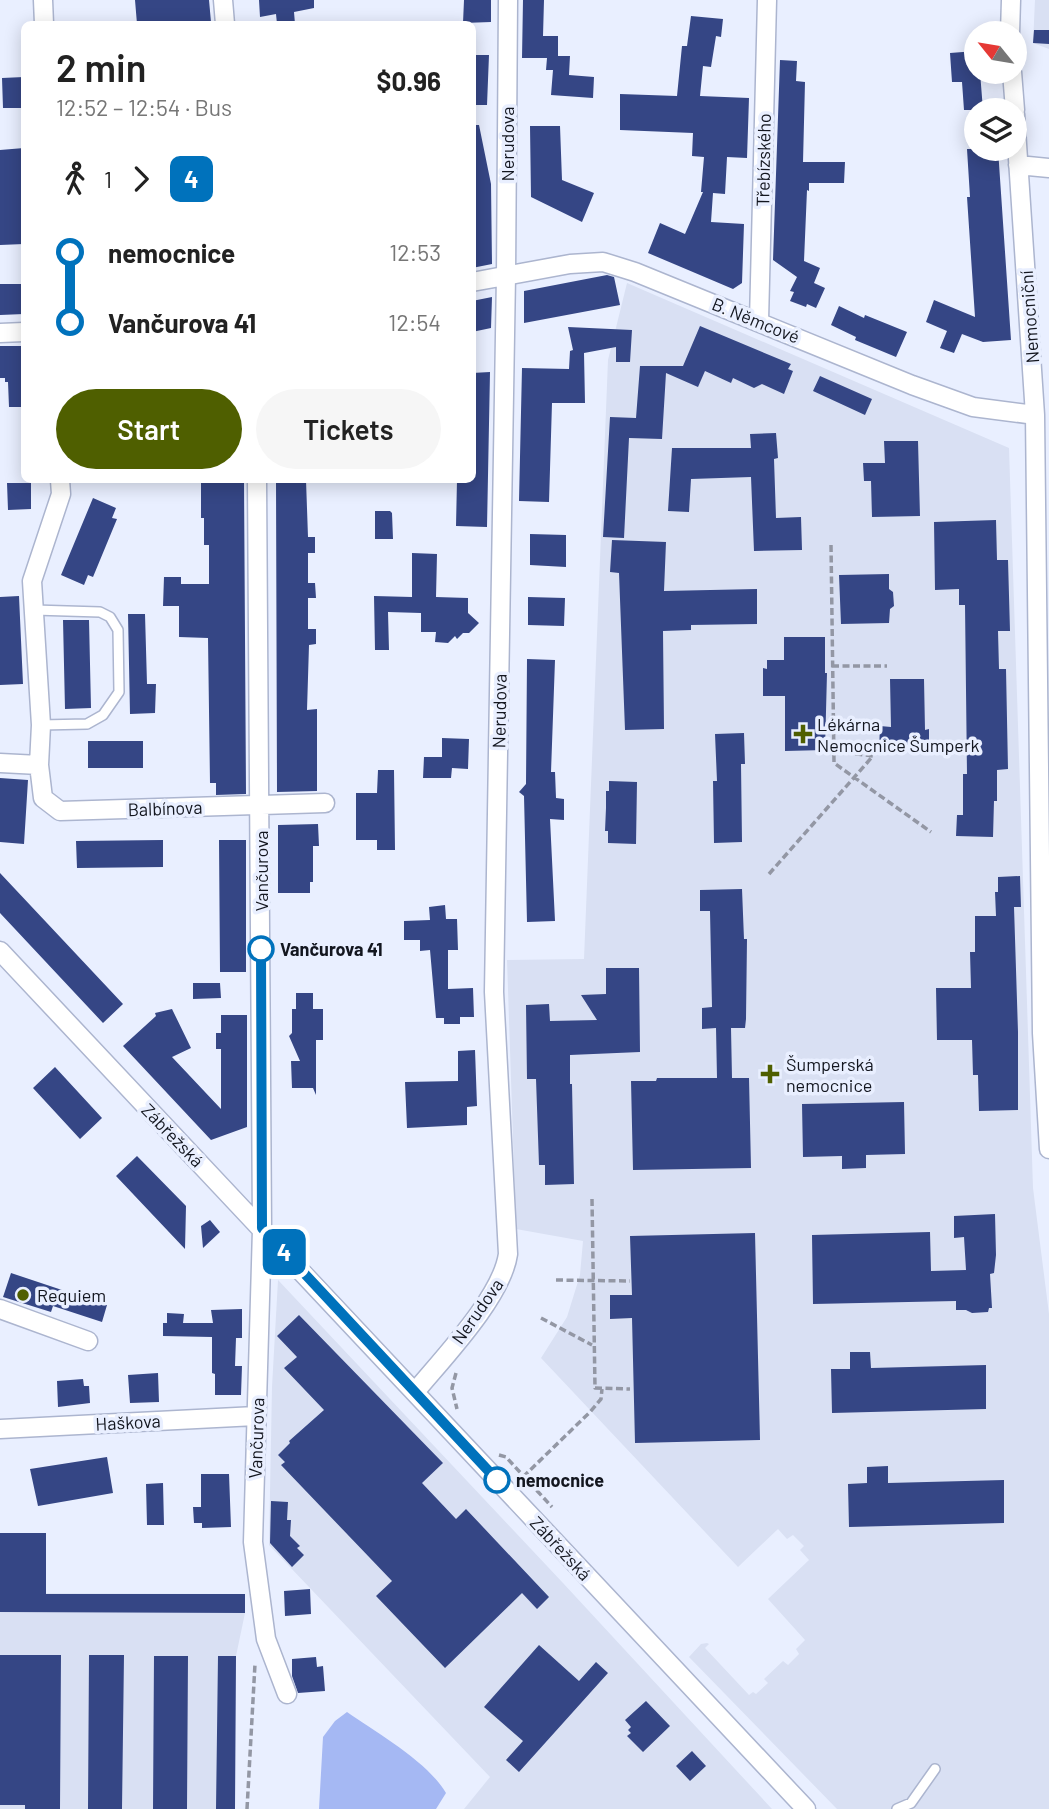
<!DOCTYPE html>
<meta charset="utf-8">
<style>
:root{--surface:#fff;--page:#f6f6f6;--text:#222;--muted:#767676;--accent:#4f5f00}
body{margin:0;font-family:Barlow,sans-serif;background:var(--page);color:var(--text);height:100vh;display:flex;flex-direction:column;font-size:26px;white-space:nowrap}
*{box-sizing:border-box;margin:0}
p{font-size:23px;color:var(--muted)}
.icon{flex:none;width:38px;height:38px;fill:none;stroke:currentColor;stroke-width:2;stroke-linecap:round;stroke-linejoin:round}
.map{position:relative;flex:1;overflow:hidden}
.side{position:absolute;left:21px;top:21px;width:455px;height:462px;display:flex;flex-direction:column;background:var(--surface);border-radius:10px;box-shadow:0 4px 18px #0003}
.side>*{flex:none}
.badge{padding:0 14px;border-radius:10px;font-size:24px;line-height:46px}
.needle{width:46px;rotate:300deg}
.controls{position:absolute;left:964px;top:21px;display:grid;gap:14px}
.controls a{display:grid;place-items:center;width:63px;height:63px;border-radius:50%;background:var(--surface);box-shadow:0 4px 18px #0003;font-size:35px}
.map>.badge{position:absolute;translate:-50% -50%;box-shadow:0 0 0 4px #fff}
.legs{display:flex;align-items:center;gap:10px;height:77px;padding:0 35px;font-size:23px}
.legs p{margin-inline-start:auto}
.overview{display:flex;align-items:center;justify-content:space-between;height:119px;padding:0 35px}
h1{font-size:38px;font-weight:600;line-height:52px}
.primary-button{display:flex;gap:14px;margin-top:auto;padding:14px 35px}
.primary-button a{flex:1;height:80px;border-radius:42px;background:var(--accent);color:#fff;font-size:28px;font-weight:600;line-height:80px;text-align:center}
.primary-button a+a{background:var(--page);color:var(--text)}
ul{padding:0 35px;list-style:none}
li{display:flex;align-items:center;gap:24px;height:70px;font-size:26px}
li i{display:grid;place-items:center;width:10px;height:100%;margin:0 9px;background:currentColor}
li i::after{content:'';width:18px;height:18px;margin:-9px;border:5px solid;border-radius:50%;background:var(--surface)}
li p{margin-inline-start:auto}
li:first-child i{background:linear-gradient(#0000 50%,currentColor 0)}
li:last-child i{background:linear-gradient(currentColor 50%,#0000 0)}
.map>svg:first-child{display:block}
.built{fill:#d9e0f3}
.water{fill:#a5b8f3}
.building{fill:#354685}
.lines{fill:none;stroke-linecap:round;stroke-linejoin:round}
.lane-casing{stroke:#acb5cf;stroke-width:12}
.street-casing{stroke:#acb5cf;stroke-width:21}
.path{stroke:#9397a4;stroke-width:3.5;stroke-dasharray:7 3.5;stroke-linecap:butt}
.lane{stroke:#fff;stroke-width:9}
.street{stroke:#fff;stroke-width:18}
.line-1-casing{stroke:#fff;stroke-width:16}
.line-1{stroke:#0072bc;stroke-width:10}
.poi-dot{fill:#4f5f00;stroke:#e9efff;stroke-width:2.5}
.stop-1-dot{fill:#fff;stroke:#0072bc;stroke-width:3.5}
.labels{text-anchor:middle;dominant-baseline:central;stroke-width:7;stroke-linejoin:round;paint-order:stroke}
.street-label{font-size:18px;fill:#13161f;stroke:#e9efff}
.poi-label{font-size:18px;fill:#13161f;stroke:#e9efff;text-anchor:start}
.stop-label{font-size:18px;font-weight:bold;fill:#13161f;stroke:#e9efff;text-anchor:start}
</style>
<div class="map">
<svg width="1049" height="1809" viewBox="0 0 1049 1809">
<rect width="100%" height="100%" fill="#e9efff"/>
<path class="built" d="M 1035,0 L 1049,0 L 1049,49 L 1033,43 Z
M 627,283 L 1009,448 L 1033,1188 L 1049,1314 L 1049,1809 L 837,1809 L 689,1657 L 701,1644 L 707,1643 L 709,1644 L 705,1648 L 749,1695 L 753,1692 L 756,1694 L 768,1683 L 764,1679 L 783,1661 L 788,1665 L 799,1654 L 796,1649 L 805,1640 L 768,1599 L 809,1560 L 800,1550 L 804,1546 L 793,1535 L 787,1539 L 778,1529 L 738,1567 L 541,1358 L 567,1317 L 580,1275 L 583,1241 L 516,1229 L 507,960 L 584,959 L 608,360 Z
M 278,1280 L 563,1583 L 772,1809 L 464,1809 L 490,1777 L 269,1545 L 272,1387 Z
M 0,1593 L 245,1594 L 245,1613 L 236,1656 L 234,1809 L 0,1809 Z"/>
<path class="water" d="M 347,1712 C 377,1733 428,1762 446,1793 L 436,1809 L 319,1809 L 323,1737 L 335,1721 Z"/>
<path class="building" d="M 135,0 L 209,0 L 211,22 L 137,24 Z
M 259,0 L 314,0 L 314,8 L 294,12 L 295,24 L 277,24 L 276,14 L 260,17 Z
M 464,0 L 491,0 L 491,22 L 463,23 Z
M 523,0 L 544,0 L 543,36 L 558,36 L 558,56 L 570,56 L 569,75 L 594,77 L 593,98 L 551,95 L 553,70 L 546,70 L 547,58 L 522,58 Z
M 691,16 L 723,19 L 721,37 L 716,36 L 711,67 L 703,66 L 700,96 L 749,98 L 747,158 L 727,157 L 725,194 L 713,193 L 711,222 L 744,224 L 742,283 L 733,289 L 648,253 L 660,223 L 685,234 L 703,192 L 701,192 L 704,157 L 692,156 L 693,133 L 620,130 L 620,94 L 677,96 L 682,46 L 687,46 Z
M 1034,30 L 1049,30 L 1049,44 L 1033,43 Z
M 976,51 L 976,72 L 980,72 L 983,110 L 964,110 L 962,82 L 952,82 L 950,53 Z
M 472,55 L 489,55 L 487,105 L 472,105 Z
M 780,60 L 797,61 L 796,81 L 805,82 L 803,162 L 845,162 L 844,183 L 809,183 L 809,191 L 807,190 L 804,261 L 820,268 L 814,283 L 825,288 L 816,308 L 807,304 L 806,307 L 790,301 L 794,292 L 790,291 L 797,277 L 773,260 Z
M 24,77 L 24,108 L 3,108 L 2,78 Z
M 472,125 L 479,125 L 491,184 L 492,264 L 472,268 Z
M 530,126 L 560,126 L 562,180 L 594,193 L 582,222 L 531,197 Z
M 24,148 L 24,244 L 0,245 L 0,150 Z
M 967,149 L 998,149 L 1011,340 L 983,342 L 962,334 L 954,353 L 940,348 L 947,331 L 926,322 L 934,300 L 975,317 L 967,197 L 970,197 Z
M 607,275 L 614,277 L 620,305 L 524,323 L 524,291 Z
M 0,284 L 24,284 L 24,314 L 0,315 Z
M 492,297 L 491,328 L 472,332 L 472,301 Z
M 839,306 L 864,318 L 865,315 L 907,332 L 896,357 L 855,340 L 856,337 L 831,325 Z
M 700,326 L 791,364 L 788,369 L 793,371 L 784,394 L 762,384 L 754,388 L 733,378 L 731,383 L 705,371 L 698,387 L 666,373 L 662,439 L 629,438 L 624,538 L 603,537 L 610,417 L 636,418 L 640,366 L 683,366 Z
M 568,327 L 632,330 L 630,362 L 616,362 L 616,347 L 584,353 L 585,403 L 552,403 L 549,502 L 519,501 L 522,368 L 569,369 L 570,351 L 573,350 Z
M 0,346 L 24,346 L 24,407 L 9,407 L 8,382 L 5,382 L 5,378 L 0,378 Z
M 490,372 L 487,527 L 456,526 L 457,480 L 472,480 L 472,373 Z
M 820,376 L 872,399 L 865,415 L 813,391 Z
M 776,433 L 778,458 L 774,459 L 776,518 L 801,517 L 802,550 L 754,551 L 751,477 L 691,479 L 689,512 L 668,511 L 672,448 L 751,448 L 750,434 Z
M 884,441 L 918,441 L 920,516 L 872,517 L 871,481 L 864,481 L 863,463 L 885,463 Z
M 201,480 L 244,480 L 246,794 L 216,795 L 216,783 L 210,783 L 208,638 L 179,637 L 179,606 L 163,606 L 164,577 L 181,577 L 181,584 L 209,584 L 209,545 L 204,545 L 204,518 L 201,518 Z
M 276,480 L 306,480 L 308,537 L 315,537 L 315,553 L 308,553 L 308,583 L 315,583 L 316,598 L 308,598 L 308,629 L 316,629 L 316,644 L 309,645 L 307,710 L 317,709 L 317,791 L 277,792 Z
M 7,483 L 31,483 L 31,509 L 8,510 Z
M 93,498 L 116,508 L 112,518 L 117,519 L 93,577 L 88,575 L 84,585 L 61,575 Z
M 375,511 L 390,511 L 392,513 L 393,539 L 375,539 Z
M 996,520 L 997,560 L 1008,560 L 1010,631 L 998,631 L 999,669 L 1006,669 L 1008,769 L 997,770 L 997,801 L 994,801 L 993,837 L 956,836 L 957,815 L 963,815 L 963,774 L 967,774 L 965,605 L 959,605 L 959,589 L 935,590 L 934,522 Z
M 530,534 L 566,535 L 566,567 L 530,565 Z
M 612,540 L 666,542 L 664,591 L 757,589 L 757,624 L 691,625 L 691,630 L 663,631 L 664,729 L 625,730 L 619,573 L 610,572 Z
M 412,553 L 437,554 L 436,597 L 468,598 L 468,613 L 479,623 L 469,633 L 463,633 L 457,639 L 455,636 L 448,643 L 435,642 L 436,632 L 421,632 L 421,613 L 388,612 L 389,650 L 375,650 L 374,596 L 412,597 Z
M 889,574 L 889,589 L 893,592 L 894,606 L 890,609 L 889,623 L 841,624 L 839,575 Z
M 19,596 L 23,684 L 0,685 L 0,597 Z
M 528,597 L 565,598 L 564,626 L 528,625 Z
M 128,614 L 145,614 L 147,684 L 156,684 L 155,713 L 130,714 Z
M 63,620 L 89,620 L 91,708 L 65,709 Z
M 784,637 L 825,637 L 825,673 L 827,673 L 825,750 L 785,751 L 785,696 L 763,696 L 763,668 L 767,669 L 767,660 L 784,660 Z
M 527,659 L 555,660 L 551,772 L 555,772 L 556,798 L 564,799 L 564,820 L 550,819 L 555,921 L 527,922 L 524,796 L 519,792 L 526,784 Z
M 890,679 L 924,679 L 925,730 L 929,729 L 929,751 L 879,751 L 880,726 L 891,727 Z
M 744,733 L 745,764 L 741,764 L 742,842 L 714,843 L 713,781 L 717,781 L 715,734 Z
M 442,738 L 469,739 L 468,769 L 452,768 L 451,778 L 423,778 L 424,757 L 442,757 Z
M 88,741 L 143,741 L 143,768 L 88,768 Z
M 378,770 L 394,770 L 395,850 L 377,850 L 377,840 L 356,840 L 356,793 L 377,793 Z
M 0,778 L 28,780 L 24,844 L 0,842 Z
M 609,781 L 637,782 L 636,844 L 608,843 L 608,831 L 605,831 L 606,808 L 606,791 L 609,791 Z
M 318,824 L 319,846 L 313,846 L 313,882 L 310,882 L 310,893 L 278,893 L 278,825 Z
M 163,840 L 163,867 L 77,868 L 76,841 Z
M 219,840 L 246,840 L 246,972 L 220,972 Z
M 0,873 L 123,1004 L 103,1023 L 0,913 Z
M 1020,876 L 1021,907 L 1014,907 L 1018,1032 L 1018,1110 L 979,1111 L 978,1075 L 973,1075 L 972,1040 L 937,1040 L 936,988 L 971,988 L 970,952 L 975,952 L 975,916 L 996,916 L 995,892 L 998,892 L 998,877 Z
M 742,889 L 744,939 L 747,939 L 746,1019 L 745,1028 L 731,1028 L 732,1078 L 749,1078 L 751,1168 L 633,1170 L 631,1081 L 656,1081 L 657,1078 L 717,1078 L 716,1028 L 702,1029 L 702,1008 L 712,1007 L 710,911 L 700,911 L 700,890 Z
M 445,905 L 446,919 L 457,919 L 458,950 L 448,950 L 448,989 L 473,988 L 474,1017 L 460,1017 L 460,1024 L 444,1024 L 444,1018 L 436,1018 L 430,950 L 420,951 L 420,940 L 404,940 L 404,921 L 430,920 L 429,907 Z
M 606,968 L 639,968 L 640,1052 L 570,1055 L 570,1084 L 572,1084 L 574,1184 L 545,1185 L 545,1165 L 539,1165 L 536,1079 L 527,1079 L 526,1005 L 549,1004 L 550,1021 L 597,1020 L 581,995 L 606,994 Z
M 193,983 L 220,983 L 221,998 L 193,999 Z
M 296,993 L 313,993 L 313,1009 L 323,1009 L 323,1040 L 316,1040 L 316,1095 L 313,1088 L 292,1088 L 291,1061 L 300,1061 L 289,1036 L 292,1033 L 292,1009 L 296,1009 Z
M 172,1009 L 191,1048 L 172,1057 L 221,1109 L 221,1049 L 216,1049 L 216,1033 L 221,1033 L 221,1015 L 247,1015 L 247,1127 L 211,1140 L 123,1046 L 156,1016 L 155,1013 Z
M 475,1050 L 477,1106 L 467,1107 L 467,1125 L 407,1128 L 405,1082 L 458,1081 L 458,1051 Z
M 55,1067 L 102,1118 L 80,1139 L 33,1088 Z
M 904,1102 L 905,1154 L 866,1155 L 866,1168 L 842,1169 L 842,1156 L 803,1157 L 802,1104 Z
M 137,1156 L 186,1206 L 185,1249 L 116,1176 Z
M 995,1214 L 996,1255 L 994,1273 L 990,1274 L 992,1308 L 989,1308 L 988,1312 L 972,1313 L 966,1310 L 956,1310 L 956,1301 L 813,1304 L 812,1235 L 930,1232 L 931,1271 L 966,1270 L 964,1237 L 954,1238 L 954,1216 Z
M 210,1220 L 220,1232 L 203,1248 L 201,1226 Z
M 755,1233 L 760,1440 L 635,1443 L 632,1318 L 610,1319 L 610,1295 L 632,1295 L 630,1236 Z
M 11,1273 L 107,1305 L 102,1322 L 53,1306 L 51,1312 L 3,1297 Z
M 242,1309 L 242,1338 L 236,1338 L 235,1366 L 242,1366 L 241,1395 L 215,1395 L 215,1374 L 212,1373 L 212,1337 L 163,1336 L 163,1323 L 167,1323 L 167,1313 L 184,1314 L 183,1323 L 213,1323 L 211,1310 Z
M 299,1315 L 443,1463 L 422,1483 L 456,1519 L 466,1509 L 549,1597 L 537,1609 L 522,1593 L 445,1668 L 376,1596 L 392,1581 L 281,1465 L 285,1462 L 278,1455 L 290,1443 L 289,1441 L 324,1410 L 284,1368 L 297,1357 L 277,1336 Z
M 850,1352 L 870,1352 L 871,1368 L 986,1365 L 986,1409 L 832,1413 L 831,1369 L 850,1369 Z
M 158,1373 L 159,1402 L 130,1403 L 128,1375 Z
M 83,1379 L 84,1386 L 89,1386 L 90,1403 L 58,1407 L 57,1381 Z
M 107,1457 L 113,1493 L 38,1506 L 30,1469 Z
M 888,1466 L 888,1483 L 1004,1480 L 1004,1523 L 849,1527 L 848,1484 L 867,1483 L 867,1467 Z
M 201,1474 L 229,1474 L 231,1527 L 202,1528 L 202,1523 L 194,1523 L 193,1507 L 201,1507 Z
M 163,1483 L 164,1525 L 147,1525 L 146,1484 Z
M 271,1501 L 288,1502 L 287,1520 L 291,1520 L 290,1536 L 300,1546 L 297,1548 L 304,1555 L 292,1567 L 270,1543 Z
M 0,1533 L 46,1533 L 46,1594 L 245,1594 L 245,1613 L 0,1612 Z
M 310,1589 L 311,1614 L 285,1616 L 284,1591 Z
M 539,1645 L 579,1681 L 596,1662 L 608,1673 L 519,1772 L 506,1760 L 523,1741 L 484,1707 Z
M 0,1655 L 61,1655 L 60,1809 L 25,1809 L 25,1805 L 0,1805 Z
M 89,1655 L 124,1655 L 122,1809 L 88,1809 Z
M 154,1656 L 188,1656 L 187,1809 L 153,1809 Z
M 218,1656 L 236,1656 L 235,1809 L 216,1809 Z
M 316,1657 L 317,1667 L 323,1666 L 325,1691 L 298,1693 L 292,1676 L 292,1659 Z
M 646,1701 L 670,1726 L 643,1752 L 627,1736 L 631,1733 L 628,1730 L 631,1727 L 625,1720 Z
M 692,1751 L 706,1766 L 690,1781 L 676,1766 Z"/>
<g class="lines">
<g class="lane-casing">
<path id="lane" d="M 34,610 L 100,612 L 110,617 L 118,630 L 119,692 L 103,715 L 87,724 L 41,725
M 897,1809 L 911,1803 L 935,1769"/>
</g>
<g class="street-casing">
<path id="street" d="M 43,0 L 44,24
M 223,0 L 225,24
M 1010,33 L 1011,0
M 1012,72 L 1015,110
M 1015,114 L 1035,415 L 1042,1033 L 1049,1149
M 1018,165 L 1049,168
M 472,282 L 570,264 L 603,262 L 635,272 L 912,385 L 973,407 L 1035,415
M 759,321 L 767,0
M 0,333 L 24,332
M 60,480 L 61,494 L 32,581 L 41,725 L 39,765 L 43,798 L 60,811 L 325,803
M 257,480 L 262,1229 L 253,1542 L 266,1639 L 287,1694
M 0,763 L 39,765
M 0,951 L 806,1809
M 0,1309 L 88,1341
M 415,1392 C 443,1358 502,1297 508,1254 L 494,992 L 506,275 L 508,0
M 0,1429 L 256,1416"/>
</g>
<path class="path" d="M 831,545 L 834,763 L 931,832
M 832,666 L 887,666
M 769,874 L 873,756 L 833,751
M 592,1199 L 595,1388 L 630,1389
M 556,1280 L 630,1281
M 541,1318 L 592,1345
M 456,1373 L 452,1388 L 457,1409
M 499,1455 L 506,1457 L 552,1507
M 523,1477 L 590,1412 L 601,1399 L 602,1389
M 247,1809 L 255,1664"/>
<use href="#lane" class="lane"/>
<use href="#street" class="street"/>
</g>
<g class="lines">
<g class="line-1-casing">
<path id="line-1" d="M 261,949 L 262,1228 L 497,1480"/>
</g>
<use href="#line-1" class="line-1"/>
</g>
<g class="poi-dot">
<path d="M799.5 723.5h7v7h7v7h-7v7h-7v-7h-7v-7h7z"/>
<path d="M766.5 1063.5h7v7h7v7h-7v7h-7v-7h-7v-7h7z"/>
<circle cx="23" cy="1295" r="7"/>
</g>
<g class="stop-1-dot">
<circle cx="261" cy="949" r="12"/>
<circle cx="497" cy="1480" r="12"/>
</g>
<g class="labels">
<g class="street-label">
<text transform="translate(507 144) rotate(-90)">Nerudova</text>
<text transform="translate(763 160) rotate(-89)">Třebízského</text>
<text transform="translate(1029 317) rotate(-94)">Nemocniční</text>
<text transform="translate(756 320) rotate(22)">B. Němcové</text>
<text transform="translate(499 711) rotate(-89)">Nerudova</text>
<text transform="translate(165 808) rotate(-2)">Balbínova</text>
<text transform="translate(261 871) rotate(-90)">Vančurova</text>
<text transform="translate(173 1135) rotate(46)">Zábřežská</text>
<text transform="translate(477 1311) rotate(-55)">Nerudova</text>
<text transform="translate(128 1422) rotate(-3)">Haškova</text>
<text transform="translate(256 1438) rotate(-88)">Vančurova</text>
<text transform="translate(561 1548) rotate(47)">Zábřežská</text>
</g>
<g class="poi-label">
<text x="817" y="724">Lékárna<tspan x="817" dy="21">Nemocnice Šumperk</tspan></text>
<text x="786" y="1064">Šumperská<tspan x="786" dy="21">nemocnice</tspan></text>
<text x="37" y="1295">Requiem</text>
</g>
<g class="stop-label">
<text x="280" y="949">Vančurova 41</text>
<text x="516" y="1480">nemocnice</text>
</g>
</g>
</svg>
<div class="controls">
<a><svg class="needle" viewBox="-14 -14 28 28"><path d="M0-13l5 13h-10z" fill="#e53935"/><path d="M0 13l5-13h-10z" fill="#767676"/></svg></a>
<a><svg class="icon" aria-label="layers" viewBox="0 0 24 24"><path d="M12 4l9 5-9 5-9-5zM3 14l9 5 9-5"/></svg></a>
</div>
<b class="badge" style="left:284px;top:1252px;background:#0072bc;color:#fff">4</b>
<section class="side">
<div class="overview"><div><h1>2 min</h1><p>12:52 – 12:54 · Bus</p></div><b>$0.96</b></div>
<div class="legs"><svg class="icon" aria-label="walk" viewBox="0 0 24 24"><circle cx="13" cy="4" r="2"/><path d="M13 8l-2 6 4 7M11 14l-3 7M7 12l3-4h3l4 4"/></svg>1<svg class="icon" aria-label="forward" viewBox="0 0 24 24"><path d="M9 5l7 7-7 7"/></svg><b class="badge" style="background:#0072bc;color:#fff">4</b></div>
<ul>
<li><i style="color:#0072bc"></i><b>nemocnice</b><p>12:53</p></li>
<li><i style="color:#0072bc"></i><b>Vančurova 41</b><p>12:54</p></li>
</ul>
<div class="primary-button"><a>Start</a><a>Tickets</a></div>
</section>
</div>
